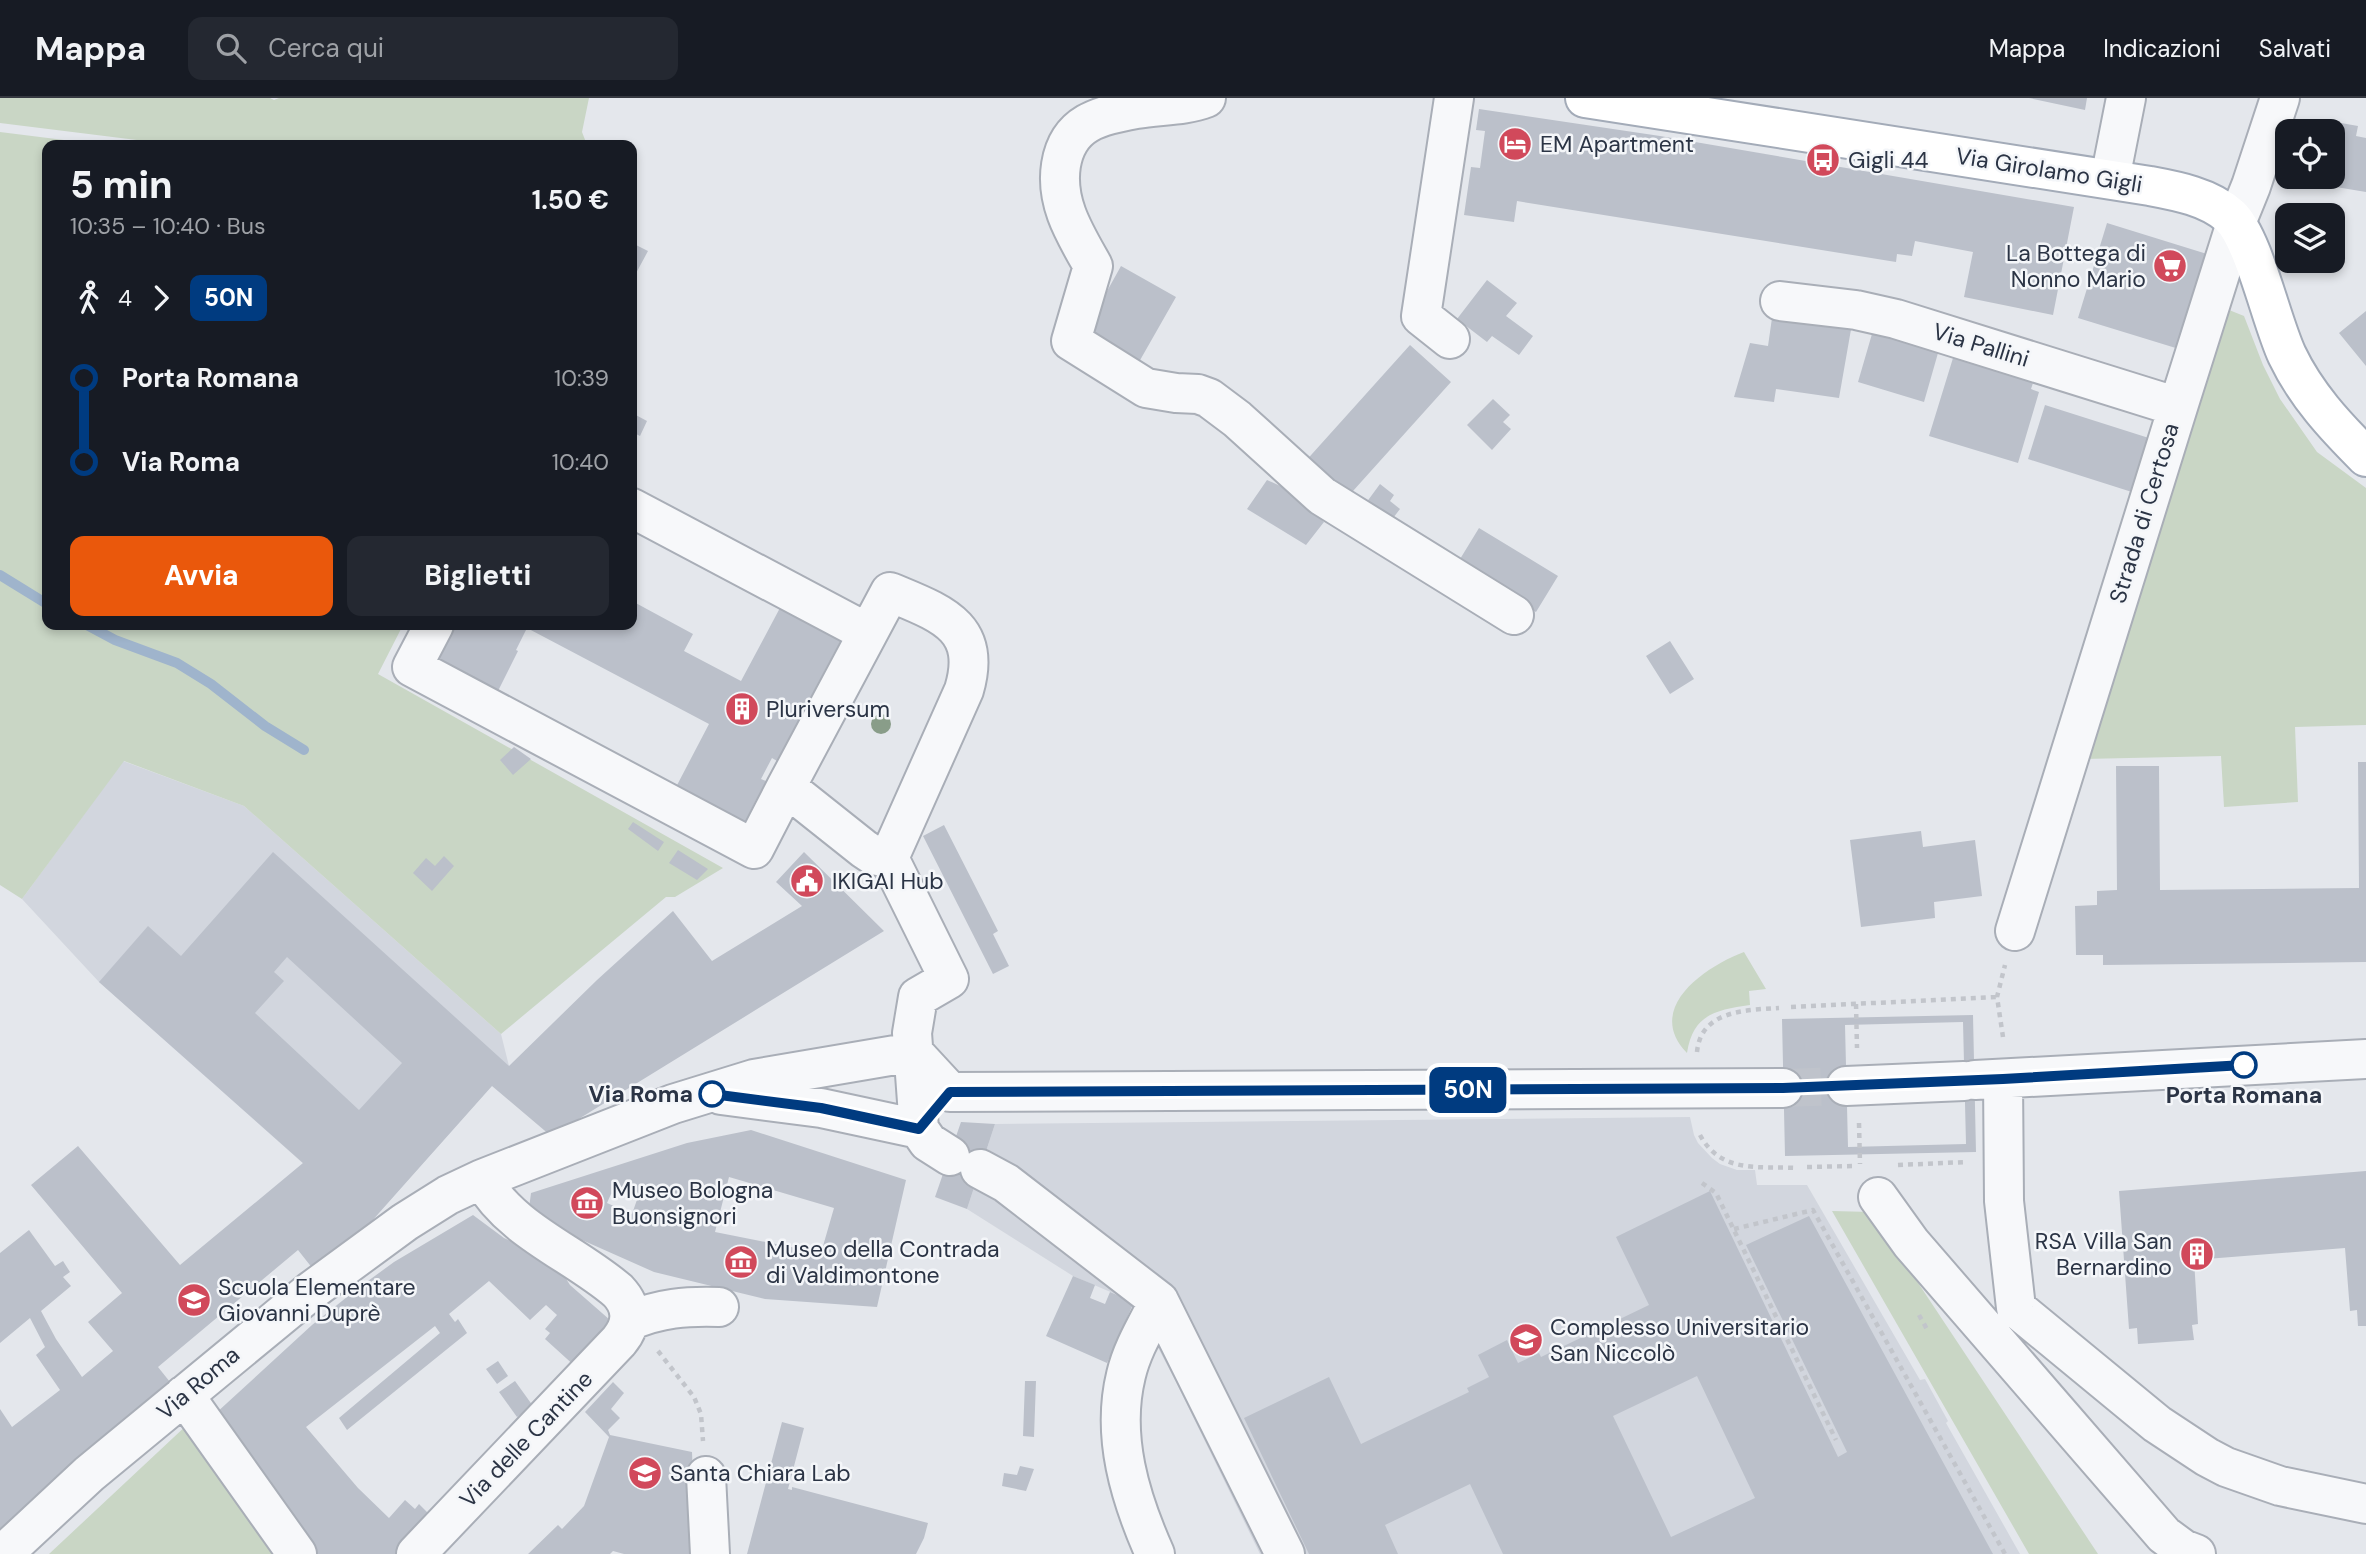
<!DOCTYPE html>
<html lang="it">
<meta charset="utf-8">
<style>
:root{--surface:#171b24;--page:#242831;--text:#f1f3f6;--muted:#9ea1a6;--line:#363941;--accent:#ea580c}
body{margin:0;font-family:"DM Sans",sans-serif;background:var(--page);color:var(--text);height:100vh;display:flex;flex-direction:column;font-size:26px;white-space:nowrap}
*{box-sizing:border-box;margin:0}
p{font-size:23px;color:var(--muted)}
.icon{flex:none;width:38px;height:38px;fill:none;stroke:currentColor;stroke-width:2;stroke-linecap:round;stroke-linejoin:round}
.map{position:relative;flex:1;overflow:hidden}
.panel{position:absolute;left:42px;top:42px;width:595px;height:490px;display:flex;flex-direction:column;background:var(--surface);border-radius:14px;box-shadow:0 4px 10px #0003}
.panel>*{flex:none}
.badge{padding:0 14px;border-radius:10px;font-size:24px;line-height:46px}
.tools{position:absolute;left:2275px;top:21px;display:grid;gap:14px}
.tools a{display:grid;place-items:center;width:70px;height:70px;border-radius:14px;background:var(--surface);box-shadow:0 4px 10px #0003;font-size:35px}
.map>.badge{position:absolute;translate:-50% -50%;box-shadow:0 0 0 4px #fff}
.legs{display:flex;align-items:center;gap:10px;height:77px;padding:0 28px;font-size:23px}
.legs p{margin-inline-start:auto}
.headline{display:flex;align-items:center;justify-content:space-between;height:119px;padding:0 28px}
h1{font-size:38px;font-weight:800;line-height:52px}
.cta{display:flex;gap:14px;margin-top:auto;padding:14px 28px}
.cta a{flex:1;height:80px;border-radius:14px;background:var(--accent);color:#fff;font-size:28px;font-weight:800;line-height:80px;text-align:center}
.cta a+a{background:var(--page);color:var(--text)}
ul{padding:0 28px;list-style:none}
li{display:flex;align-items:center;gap:24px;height:84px;font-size:26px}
li i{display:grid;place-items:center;width:10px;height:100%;margin:0 9px;background:currentColor}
li i::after{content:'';width:18px;height:18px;margin:-9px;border:5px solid;border-radius:50%;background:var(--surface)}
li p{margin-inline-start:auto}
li:first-child i{background:linear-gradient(#0000 50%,currentColor 0)}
li:last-child i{background:linear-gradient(currentColor 50%,#0000 0)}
header{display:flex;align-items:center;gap:42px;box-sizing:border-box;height:98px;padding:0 35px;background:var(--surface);border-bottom:2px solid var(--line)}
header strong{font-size:33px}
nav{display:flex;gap:38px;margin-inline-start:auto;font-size:24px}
.search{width:490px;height:63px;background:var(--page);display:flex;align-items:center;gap:18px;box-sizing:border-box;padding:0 24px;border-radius:14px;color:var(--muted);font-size:26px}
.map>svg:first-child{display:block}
.built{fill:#d2d6de}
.green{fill:#c9d6c5}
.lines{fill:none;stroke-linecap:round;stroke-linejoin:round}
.stream{stroke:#9fb4cc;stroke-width:10}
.building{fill:#bbc0ca;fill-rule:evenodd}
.minor-tunnel{stroke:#bfc3cb;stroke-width:38;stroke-dasharray:38 19;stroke-linecap:butt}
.minor-casing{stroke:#a9aeb7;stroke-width:42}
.major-casing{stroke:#a3abb8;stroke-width:42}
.path{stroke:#c2c5cb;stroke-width:4.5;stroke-dasharray:5 5;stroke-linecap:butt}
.minor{stroke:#f7f8fa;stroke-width:38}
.major{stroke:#fff;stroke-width:38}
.tree{fill:#899d89}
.line-1-casing{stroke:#fff;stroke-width:16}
.line-1{stroke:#003b80;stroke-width:10}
.stop-1-dot{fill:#fff;stroke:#003b80;stroke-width:3.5}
.labels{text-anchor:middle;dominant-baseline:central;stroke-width:5;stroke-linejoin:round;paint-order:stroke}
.poi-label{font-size:23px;fill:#2b3445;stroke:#f4f6f9;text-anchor:start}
.street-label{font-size:23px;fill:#2b3445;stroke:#f4f6f9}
.stop-label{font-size:23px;font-weight:bold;fill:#2b3445;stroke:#f4f6f9;text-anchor:end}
</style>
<header>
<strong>Mappa</strong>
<div class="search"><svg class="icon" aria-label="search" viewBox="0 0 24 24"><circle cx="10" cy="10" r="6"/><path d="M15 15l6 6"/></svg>Cerca qui</div>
<nav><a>Mappa</a><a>Indicazioni</a><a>Salvati</a></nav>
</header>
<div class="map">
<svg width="2366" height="1456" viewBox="0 0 2366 1456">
<rect width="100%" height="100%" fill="#e4e7ec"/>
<path class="built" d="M 123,663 L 244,708 L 501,936 L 509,968 L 370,1125 L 99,884 L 22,801 Z
M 1690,1019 L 1694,1037 L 1698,1045 L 1712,1060 L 1720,1066 L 1737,1072 L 1755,1072 L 1757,1087 L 1807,1087 L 1920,1282 L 1925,1281 L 1948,1323 L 1946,1325 L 2020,1456 L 1260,1456 L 1176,1284 L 1134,1204 L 1073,1178 L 967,1111 L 995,1026 Z"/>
<path class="green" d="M 0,0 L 270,0 L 274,2 L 279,0 L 589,0 L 582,34 L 587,47 L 177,47 L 0,25 Z
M 0,34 L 104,47 L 47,47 L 47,527 L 403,527 L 378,576 L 723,770 L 675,799 L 666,799 L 501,936 L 244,708 L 124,663 L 22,801 L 0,787 Z
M 2224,210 L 2244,218 L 2263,267 L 2280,301 L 2317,354 L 2366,390 L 2366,627 L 2295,629 L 2298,704 L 2224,709 L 2221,658 L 2083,661 Z
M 1744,854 L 1766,891 L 1749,893 L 1750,907 C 1716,912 1693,916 1687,955 C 1644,911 1704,869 1744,854 Z
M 1832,1113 L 1871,1114 L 2098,1456 L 2029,1456 Z
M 189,1325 L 280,1456 L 49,1456 Z"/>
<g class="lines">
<path class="stream" d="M 0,477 L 47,506
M 87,527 L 115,542 L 177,565 L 211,586 L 265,628 L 304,652"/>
</g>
<path class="building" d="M 2029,0 L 2087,0 L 2085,12 Z
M 1479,11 L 1660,38 L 2074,109 L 2053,217 L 1964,199 L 1973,154 L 1915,143 L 1912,158 L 1897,156 L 1896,164 L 1517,103 L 1514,124 L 1464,117 L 1471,69 L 1480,70 L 1485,33 L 1476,32 Z
M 2341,25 L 2358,28 L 2356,38 L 2366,40 L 2366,94 L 2312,85 L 2313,79 L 2333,79 L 2333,33 L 2321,33 L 2321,30 L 2341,33 Z
M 2107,125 L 2207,156 L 2179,251 L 2078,220 Z
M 632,145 L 648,153 L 634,179 L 632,178 Z
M 1121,168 L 1176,199 L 1135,271 L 1081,240 Z
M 1487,182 L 1517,205 L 1506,218 L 1533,238 L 1519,257 L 1492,238 L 1487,244 L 1457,221 Z
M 1773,213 L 1853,220 L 1839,300 L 1776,291 L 1774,304 L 1734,299 L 1750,245 L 1768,248 Z
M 2366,213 L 2366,268 L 2339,235 Z
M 1874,229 L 1940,248 L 1924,304 L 1858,284 Z
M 1410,247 L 1451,284 L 1344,403 L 1303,366 Z
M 1968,259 L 2035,279 L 2031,291 L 2039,294 L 2018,365 L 1929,338 L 1953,260 L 1967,264 Z
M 1493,301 L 1510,317 L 1503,324 L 1511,331 L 1492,352 L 1467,327 Z
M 2045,307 L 2152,341 L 2135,395 L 2028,361 Z
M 632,315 L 647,323 L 640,338 L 632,334 Z
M 1267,382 L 1289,392 L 1324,424 L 1306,447 L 1247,411 Z
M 1380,386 L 1394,397 L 1390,403 L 1400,411 L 1390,424 L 1366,405 Z
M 1479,430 L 1558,478 L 1536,514 L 1457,466 Z
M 632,503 L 693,536 L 684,553 L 741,583 L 781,508 L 842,540 L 777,663 L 772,660 L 761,681 L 766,683 L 743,727 L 675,691 L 709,626 L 527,530 L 516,552 L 518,553 L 497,595 L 432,560 L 450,527 L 632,527 Z
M 1670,543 L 1694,581 L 1670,596 L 1646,558 Z
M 514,649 L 531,661 L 513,677 L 500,662 Z
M 2358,664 L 2366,664 L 2366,864 L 2103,867 L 2103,857 L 2076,857 L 2075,808 L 2097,807 L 2097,793 L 2117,792 L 2116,668 L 2159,668 L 2160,792 L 2359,790 Z
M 633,724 L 664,744 L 658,753 L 628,731 Z
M 944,727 L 998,833 L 993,836 L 1009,868 L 993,876 L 923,738 Z
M 1921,733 L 1923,749 L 1975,742 L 1982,798 L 1934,804 L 1935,820 L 1861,829 L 1850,742 Z
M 678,752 L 708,771 L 697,782 L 669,765 Z
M 273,754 L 509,968 L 597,882 L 673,813 L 712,863 L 802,808 L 776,784 L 804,754 L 884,833 L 551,1038 L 492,988 L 370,1125 L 313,1171 L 298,1152 L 158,1269 L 174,1289 L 0,1444 L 0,1311 L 12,1329 L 60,1292 L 36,1257 L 45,1249 L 30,1220 L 0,1245 L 0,1155 L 29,1132 L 55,1168 L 63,1163 L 70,1174 L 63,1179 L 71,1188 L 41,1213 L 56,1241 L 82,1279 L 113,1253 L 88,1224 L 122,1195 L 31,1087 L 78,1048 L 180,1167 L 303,1065 L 99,884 L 148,828 L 181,858 ZM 287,859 L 402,965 L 359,1012 L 255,915 L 284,883 L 274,874 Z
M 444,758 L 454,768 L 432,793 L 413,775 L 426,760 L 435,768 Z
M 1973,917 L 1976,1054 L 1785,1058 L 1782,921 ZM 1963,924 L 1966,1046 L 1848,1049 L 1845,927 Z
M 961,1024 L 995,1026 L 967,1111 L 935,1099 Z
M 751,1032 L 906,1082 L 877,1209 L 765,1201 L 654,1174 L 528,1118 L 531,1095 L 687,1045 ZM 729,1079 L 834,1110 L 821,1155 L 715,1134 ZM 634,1091 L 639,1096 L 632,1116 L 607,1105 L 611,1096 Z
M 2366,1073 L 2366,1228 L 2358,1228 L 2357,1212 L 2350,1213 L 2345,1150 L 2194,1162 L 2198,1226 L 2192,1227 L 2194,1242 L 2138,1246 L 2137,1230 L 2129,1231 L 2119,1093 Z
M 1710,1093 L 1838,1359 L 1847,1354 L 1746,1147 L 1809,1118 L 1993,1456 L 1503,1456 L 1470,1386 L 1385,1427 L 1398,1456 L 1309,1456 L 1244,1320 L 1329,1279 L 1361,1346 L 1469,1294 L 1467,1290 L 1489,1279 L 1478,1257 L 1507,1242 L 1518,1265 L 1539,1255 L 1541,1259 L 1649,1207 L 1616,1139 ZM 1697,1278 L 1755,1400 L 1671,1439 L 1613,1318 Z
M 473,1117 L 504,1140 L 542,1157 L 558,1168 L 570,1187 L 610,1222 L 577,1270 L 545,1241 L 550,1235 L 545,1231 L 557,1217 L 546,1207 L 530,1222 L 489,1183 L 449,1216 L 455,1224 L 458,1221 L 467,1235 L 347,1332 L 339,1320 L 440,1235 L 435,1228 L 306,1329 L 358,1390 L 389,1420 L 405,1402 L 415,1411 L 419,1406 L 432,1419 L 401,1456 L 315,1456 L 215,1316 L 312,1227 L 357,1191 L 394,1164 Z
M 1073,1178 L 1095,1187 L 1090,1200 L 1105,1206 L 1110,1194 L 1134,1204 L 1107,1265 L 1046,1238 Z
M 498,1263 L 508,1278 L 497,1286 L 486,1271 Z
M 515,1283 L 533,1308 L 517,1319 L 499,1294 Z
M 1025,1283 L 1036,1283 L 1034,1339 L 1023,1338 Z
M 613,1284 L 624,1295 L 611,1311 L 620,1320 L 608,1332 L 610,1337 L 692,1354 L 696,1456 L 624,1456 L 613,1453 L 610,1456 L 528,1456 L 558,1427 L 562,1431 L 584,1408 L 609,1339 L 585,1314 Z
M 782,1324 L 804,1330 L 788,1391 L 792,1392 L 792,1389 L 928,1425 L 924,1440 L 916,1456 L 747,1456 Z
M 1020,1368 L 1034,1371 L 1026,1393 L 1002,1388 L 1004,1375 L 1017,1377 Z"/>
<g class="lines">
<path class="minor-tunnel" d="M 1783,990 L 1846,988"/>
<g class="minor-casing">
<path id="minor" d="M 1206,0 C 1185,8 1159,7 1136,11 C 1099,18 1068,24 1061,67 C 1055,105 1075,136 1093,168 L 1071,243 L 1146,290 L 1176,295 L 1198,296 L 1209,300 L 1237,321 L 1322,398 L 1514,517
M 2110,81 L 2126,0
M 1780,203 L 1856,212 L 1896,221 L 2178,309
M 1450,241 L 1421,218 L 1454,0
M 632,410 L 868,535
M 890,494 C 940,515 983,528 964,592 L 889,760 L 873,757 L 864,751 L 786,689 Z
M 434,527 L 412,569 L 754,751 L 786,689
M 889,760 L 949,881 L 918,899 L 912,935 L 919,1031 L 928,1044 L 950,1058
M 2015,833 L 2178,309 L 2236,125 L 2251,88 L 2280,0
M 913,954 L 950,994 L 1783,990
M 2003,981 L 2004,1103 L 2016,1210 L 2157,1326 L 2207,1359 L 2226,1369 L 2280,1388 L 2366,1406
M 1975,982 L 2366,961
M 1846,988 L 1964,983
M 721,997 L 821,1010 L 919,1031
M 980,1071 L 1006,1085 L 1159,1203 L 1285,1456
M 1878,1099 L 1911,1145 L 2164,1437 L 2183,1451 L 2196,1456
M 630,1223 C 660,1210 686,1208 719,1209
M 184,1297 L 297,1456
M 706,1378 L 710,1456
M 3,1456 L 89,1376 L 311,1193 L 405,1124 L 448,1097 L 482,1081 L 673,1006 L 754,981 L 913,954
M 416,1456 L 619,1243 C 633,1226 633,1209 618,1193 C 574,1155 511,1133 482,1081
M 1155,1456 C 1130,1400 1111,1338 1126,1277 C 1132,1251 1147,1227 1159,1203"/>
</g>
<g class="major-casing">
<path id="major" d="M 1585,0 L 2150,88 C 2177,93 2209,99 2230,118 C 2254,141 2271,223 2287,257 C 2306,297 2335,328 2366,359"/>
</g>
<path class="path" d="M 1856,906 L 1857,950
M 1791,909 L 1997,899
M 2003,939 L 1997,899 L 2005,867
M 1697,954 C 1701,912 1746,912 1779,910
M 1859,1025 L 1860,1066
M 1700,1037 C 1721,1076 1759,1068 1797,1070
M 1898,1067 L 1967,1064
M 1807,1069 L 1855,1068
M 1702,1085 L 1716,1095 L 1836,1342
M 1734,1131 L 1813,1112 L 2005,1456
M 1919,1217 L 1928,1233
M 658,1253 L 694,1299 L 701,1316 L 703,1343"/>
<use href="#minor" class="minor"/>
<use href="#major" class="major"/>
</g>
<circle class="tree" cx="881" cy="626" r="10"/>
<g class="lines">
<g class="line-1-casing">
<path id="line-1" d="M 712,996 L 821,1010 L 919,1031 L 950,994 L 1783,990 L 2003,981 L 2244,967"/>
</g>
<use href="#line-1" class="line-1"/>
</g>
<defs>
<g id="hotel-disc" transform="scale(1.75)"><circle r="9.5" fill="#d1495b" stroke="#f4f6f9"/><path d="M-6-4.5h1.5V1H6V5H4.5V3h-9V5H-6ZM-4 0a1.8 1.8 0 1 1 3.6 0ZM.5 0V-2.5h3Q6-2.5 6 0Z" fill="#fff"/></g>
<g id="bus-disc" transform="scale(1.75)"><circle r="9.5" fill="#d1495b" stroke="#f4f6f9"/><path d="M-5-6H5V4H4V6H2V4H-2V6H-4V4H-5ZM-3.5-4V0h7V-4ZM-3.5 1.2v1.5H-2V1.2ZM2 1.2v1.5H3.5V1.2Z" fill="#fff"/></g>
<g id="supermarket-disc" transform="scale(1.75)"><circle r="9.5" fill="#d1495b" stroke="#f4f6f9"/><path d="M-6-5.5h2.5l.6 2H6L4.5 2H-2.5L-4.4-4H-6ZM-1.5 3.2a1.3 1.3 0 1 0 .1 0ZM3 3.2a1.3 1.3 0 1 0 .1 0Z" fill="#fff"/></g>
<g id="building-disc" transform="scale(1.75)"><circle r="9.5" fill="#d1495b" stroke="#f4f6f9"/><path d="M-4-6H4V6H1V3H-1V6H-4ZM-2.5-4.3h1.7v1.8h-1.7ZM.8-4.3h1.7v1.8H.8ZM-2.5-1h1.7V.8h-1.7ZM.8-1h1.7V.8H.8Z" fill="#fff"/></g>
<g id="civic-disc" transform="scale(1.75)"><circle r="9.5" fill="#d1495b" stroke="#f4f6f9"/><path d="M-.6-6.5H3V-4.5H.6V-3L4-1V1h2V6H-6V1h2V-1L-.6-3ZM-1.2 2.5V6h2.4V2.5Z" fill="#fff"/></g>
<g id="museum-disc" transform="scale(1.75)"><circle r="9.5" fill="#d1495b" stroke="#f4f6f9"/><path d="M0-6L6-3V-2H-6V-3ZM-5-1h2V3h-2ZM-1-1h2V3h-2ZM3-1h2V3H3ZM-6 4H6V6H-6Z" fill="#fff"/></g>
<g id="school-disc" transform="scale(1.75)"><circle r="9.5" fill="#d1495b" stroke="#f4f6f9"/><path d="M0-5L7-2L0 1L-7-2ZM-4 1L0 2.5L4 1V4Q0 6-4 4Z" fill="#fff"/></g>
<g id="university-disc" transform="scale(1.75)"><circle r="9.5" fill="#d1495b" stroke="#f4f6f9"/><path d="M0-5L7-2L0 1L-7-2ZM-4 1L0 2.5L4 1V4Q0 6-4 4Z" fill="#fff"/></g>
</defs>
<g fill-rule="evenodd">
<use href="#hotel-disc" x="1515" y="46"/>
<use href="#bus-disc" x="1823" y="62"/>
<use href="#supermarket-disc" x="2170" y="168"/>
<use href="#building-disc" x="742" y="611"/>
<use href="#civic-disc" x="807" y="783"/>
<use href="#museum-disc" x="587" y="1105"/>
<use href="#building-disc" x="2197" y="1156"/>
<use href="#museum-disc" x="741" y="1164"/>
<use href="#school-disc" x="194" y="1202"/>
<use href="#university-disc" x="1526" y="1242"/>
<use href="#university-disc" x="645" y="1375"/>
</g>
<g class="stop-1-dot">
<circle cx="2244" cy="967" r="12"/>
<circle cx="712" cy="996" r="12"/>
</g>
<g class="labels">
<g class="poi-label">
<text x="1540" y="46">EM Apartment</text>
<text x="1848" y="62">Gigli 44</text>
<text x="2146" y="155" text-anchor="end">La Bottega di<tspan x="2146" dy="26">Nonno Mario</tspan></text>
<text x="766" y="611">Pluriversum</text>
<text x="832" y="783">IKIGAI Hub</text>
<text x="612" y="1092">Museo Bologna<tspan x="612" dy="26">Buonsignori</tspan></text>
<text x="2172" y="1143" text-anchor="end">RSA Villa San<tspan x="2172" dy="26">Bernardino</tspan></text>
<text x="766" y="1151">Museo della Contrada<tspan x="766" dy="26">di Valdimontone</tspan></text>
<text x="218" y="1189">Scuola Elementare<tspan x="218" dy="26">Giovanni Duprè</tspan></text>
<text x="1550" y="1229">Complesso Universitario<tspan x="1550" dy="26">San Niccolò</tspan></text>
<text x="670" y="1375">Santa Chiara Lab</text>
</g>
<g class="street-label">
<text transform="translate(2049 72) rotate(9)">Via Girolamo Gigli</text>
<text transform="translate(1981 247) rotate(17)">Via Pallini</text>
<text transform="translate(2144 415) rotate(-73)">Strada di Certosa</text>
<text transform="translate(198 1285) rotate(-40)">Via Roma</text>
<text transform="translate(526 1341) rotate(-46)">Via delle Cantine</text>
</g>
<g class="stop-label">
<text x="693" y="996">Via Roma</text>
<text x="2244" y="997" text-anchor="middle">Porta Romana</text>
</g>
</g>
</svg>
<div class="tools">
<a><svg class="icon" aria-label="locate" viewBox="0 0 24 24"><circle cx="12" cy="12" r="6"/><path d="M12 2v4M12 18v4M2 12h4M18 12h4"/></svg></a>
<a><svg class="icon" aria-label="layers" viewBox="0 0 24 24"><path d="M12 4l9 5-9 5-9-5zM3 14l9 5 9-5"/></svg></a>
</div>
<b class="badge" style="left:1468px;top:992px;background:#003b80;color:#fff">50N</b>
<section class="panel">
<div class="headline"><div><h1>5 min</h1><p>10:35 – 10:40 · Bus</p></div><b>1.50 €</b></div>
<div class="legs"><svg class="icon" aria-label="walk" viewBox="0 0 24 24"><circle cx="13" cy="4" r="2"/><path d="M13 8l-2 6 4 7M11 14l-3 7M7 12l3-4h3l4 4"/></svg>4<svg class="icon" aria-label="forward" viewBox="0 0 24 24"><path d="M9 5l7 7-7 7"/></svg><b class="badge" style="background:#003b80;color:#fff">50N</b></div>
<ul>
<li><i style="color:#003b80"></i><b>Porta Romana</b><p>10:39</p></li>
<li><i style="color:#003b80"></i><b>Via Roma</b><p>10:40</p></li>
</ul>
<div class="cta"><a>Avvia</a><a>Biglietti</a></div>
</section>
</div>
